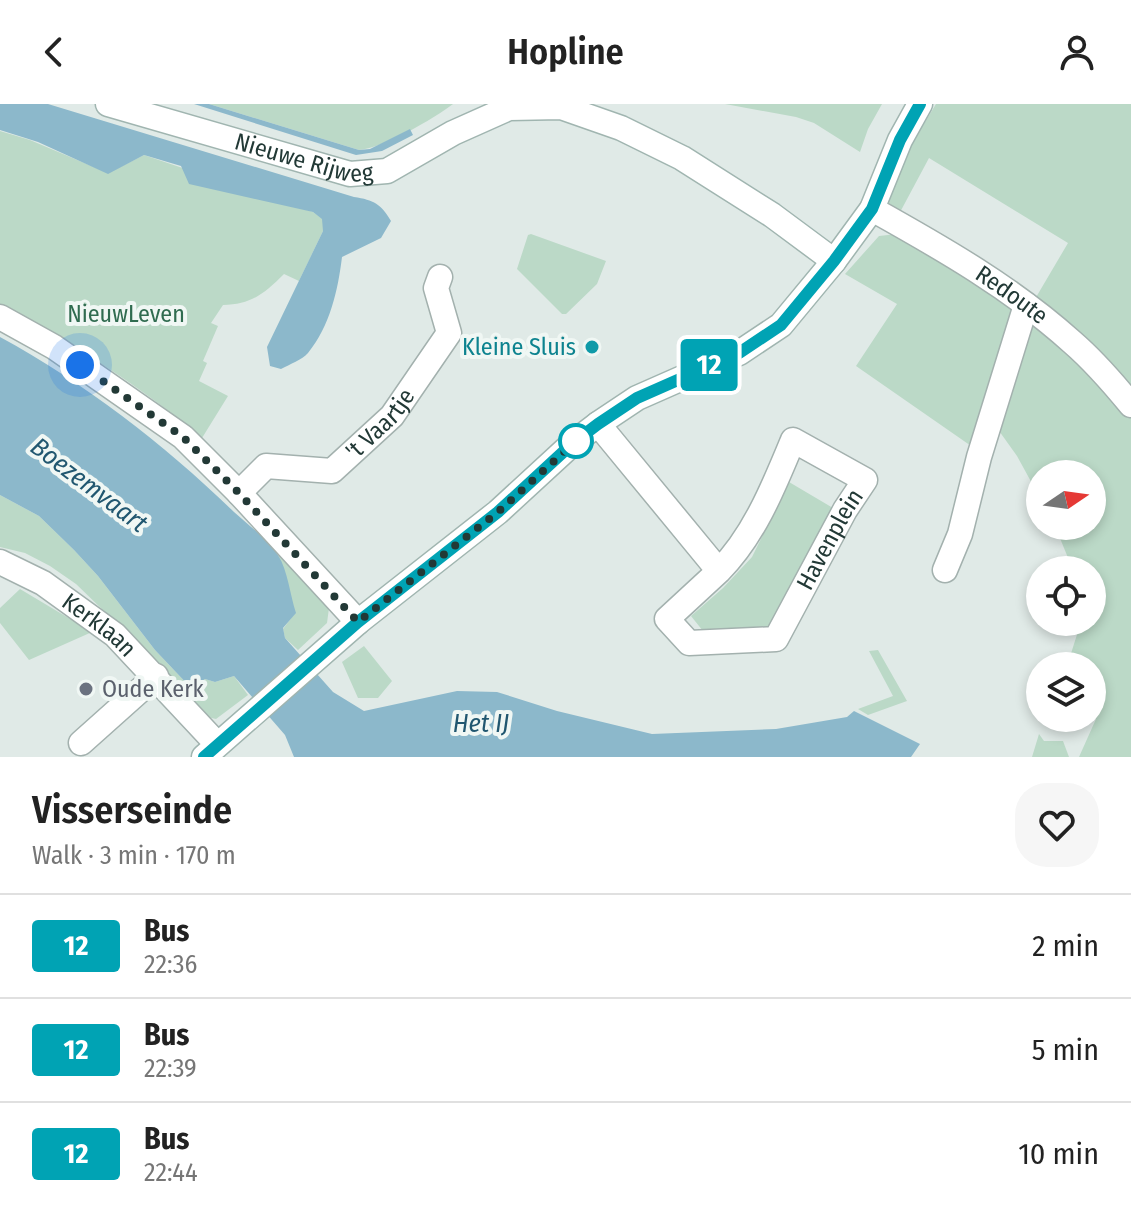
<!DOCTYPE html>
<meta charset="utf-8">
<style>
:root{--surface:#fff;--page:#f6f6f6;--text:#222;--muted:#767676;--line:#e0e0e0}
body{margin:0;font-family:"Fira Sans Condensed",sans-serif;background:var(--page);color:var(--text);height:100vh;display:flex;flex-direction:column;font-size:30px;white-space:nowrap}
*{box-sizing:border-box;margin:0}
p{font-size:26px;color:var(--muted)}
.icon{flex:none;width:44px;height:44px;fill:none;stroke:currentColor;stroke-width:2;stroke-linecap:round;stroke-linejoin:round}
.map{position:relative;height:653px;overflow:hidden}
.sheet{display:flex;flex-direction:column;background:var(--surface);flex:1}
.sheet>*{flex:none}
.badge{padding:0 16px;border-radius:6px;font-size:28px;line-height:52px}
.needle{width:52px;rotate:77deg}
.buttons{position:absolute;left:1026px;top:356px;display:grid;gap:16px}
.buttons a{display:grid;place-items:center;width:80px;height:80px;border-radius:50%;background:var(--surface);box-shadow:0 4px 12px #0003;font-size:40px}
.you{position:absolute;width:40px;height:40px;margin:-20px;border:6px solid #fff;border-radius:50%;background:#1a73e8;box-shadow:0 0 0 12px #1a73e833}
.map>.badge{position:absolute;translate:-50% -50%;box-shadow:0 0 0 4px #fff}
.round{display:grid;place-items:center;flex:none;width:84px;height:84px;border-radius:32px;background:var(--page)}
.overview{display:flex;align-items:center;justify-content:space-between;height:136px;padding:0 32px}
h1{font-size:38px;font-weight:600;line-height:60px}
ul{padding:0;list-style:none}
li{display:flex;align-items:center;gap:24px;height:104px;padding:0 32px;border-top:2px solid var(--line)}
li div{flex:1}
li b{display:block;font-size:30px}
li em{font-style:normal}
li .badge{min-width:88px;font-weight:700;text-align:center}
header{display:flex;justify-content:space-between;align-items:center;height:104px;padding:0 32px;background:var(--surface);font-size:36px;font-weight:600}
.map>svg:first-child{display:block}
.green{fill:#bbd9c7}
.water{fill:#8cb8cb}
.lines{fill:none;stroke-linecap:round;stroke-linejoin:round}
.street-casing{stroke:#a3b1ae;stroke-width:27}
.secondary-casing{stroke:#a0b5b0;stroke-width:27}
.street{stroke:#fff;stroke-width:24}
.secondary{stroke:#fff;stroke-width:24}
.line-casing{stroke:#fff;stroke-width:18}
.line{stroke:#00a3b4;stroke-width:12}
.walk{stroke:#223936;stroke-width:8;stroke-dasharray:0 14.4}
.culture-dot{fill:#0f9aa8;stroke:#f0f7f4;stroke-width:3}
.stop-dot{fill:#fff;stroke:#00a3b4;stroke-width:4}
.worship-dot{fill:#6b7280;stroke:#f0f7f4;stroke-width:3}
.labels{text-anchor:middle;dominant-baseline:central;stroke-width:8;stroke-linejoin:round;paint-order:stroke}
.street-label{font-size:24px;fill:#223936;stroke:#f0f7f4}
.park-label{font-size:24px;fill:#306c50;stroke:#f0f7f4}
.culture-label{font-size:24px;fill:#0d838f;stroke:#f0f7f4;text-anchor:end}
.worship-label{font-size:24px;fill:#5b616d;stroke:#f0f7f4;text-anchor:start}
.water-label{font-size:26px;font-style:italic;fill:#215770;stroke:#f0f7f4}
</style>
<header><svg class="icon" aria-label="back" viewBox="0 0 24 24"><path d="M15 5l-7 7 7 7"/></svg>Hopline<svg class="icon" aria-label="person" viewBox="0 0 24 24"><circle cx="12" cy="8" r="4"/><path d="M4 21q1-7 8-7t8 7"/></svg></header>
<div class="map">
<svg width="1131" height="653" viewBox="0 0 1131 653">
<rect width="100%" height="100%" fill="#e0eae7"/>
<path class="green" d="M 209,0 L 453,0 C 433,15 384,44 359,46 Z
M 725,0 L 882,0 L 868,25 L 860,48 L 814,19 L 796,13 Z
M 936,0 L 1131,0 L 1131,292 L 1035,195 L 1068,139 L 929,54 L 898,112 L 887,100 L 910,43 Z
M 0,27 L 30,36 L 108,69 L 144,51 L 313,108 L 323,115 L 323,127 L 299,177 L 284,170 C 265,189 251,201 223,201 L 211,219 L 218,222 L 203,257 L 207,259 L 199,277 L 228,292 L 202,334 C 140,282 73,238 0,204 Z
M 531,130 L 606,157 L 597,180 L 566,210 L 562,210 L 517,165 L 528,131 Z
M 897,130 L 1044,223 L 1131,310 L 1131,653 L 1079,653 L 1096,615 L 1092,611 L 1092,562 L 1067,562 L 1081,518 L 1092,518 L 1092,466 L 1073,466 L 1055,422 L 1092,422 L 1092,370 L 1040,370 L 1040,394 L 1017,352 L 987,310 L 974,344 L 856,262 L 897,200 L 845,170 L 879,132 Z
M 789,378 L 833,404 L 767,527 L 703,527 L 691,512 L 723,484 L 752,453 Z
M 0,391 L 39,412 L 74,446 L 98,472 L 155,546 L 191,584 L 205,575 L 215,578 L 234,572 L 248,591 L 216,615 L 198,611 L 137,539 L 76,480 L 50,462 L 25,449 L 0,443 Z
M 278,450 L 329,504 L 327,519 L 298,546 L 285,534 L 283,525 L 295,509 Z
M 20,485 L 92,528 L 29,556 L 0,519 L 0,504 Z
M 364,542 L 392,577 L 378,594 L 358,594 L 342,558 Z
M 878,546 L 907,597 L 868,611 L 858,605 L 893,592 L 869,547 Z
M 1039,630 L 1044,637 L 1063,637 L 1069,653 L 1032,653 Z"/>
<path class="water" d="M 0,0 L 48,0 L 354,93 C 374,96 381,100 391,117 L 381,134 L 342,153 C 338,186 330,222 308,249 C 302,256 290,260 281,265 L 270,262 L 267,243 L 323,127 L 322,115 L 313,108 L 189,80 L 181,62 L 144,51 L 108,70 L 38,38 L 0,26 Z
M 194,0 L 209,0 L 359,46 L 370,45 L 410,25 L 413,31 L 382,47 L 356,51 Z
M 0,233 C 86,280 164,340 234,408 C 248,421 268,435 278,451 C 288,467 290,491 296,509 L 283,524 L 285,534 L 333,588 L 364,607 L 457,587 L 497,588 L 557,607 L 652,630 L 776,625 L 847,613 L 854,607 L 920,640 L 911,653 L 294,653 L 285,631 L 234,572 L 215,578 L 205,575 L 191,584 L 155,546 L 98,472 L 74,446 L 39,412 L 0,391 Z"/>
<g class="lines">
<g class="street-casing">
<g id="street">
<path id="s1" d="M 872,105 C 942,144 1012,184 1072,238 C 1094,257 1113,279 1131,301"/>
<path d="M 0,213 L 54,243 L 183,333 L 239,389 L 358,518"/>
<path id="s2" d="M 598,320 L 719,467 L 667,515 L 689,539 L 776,535 L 845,406 L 865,376 L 793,336 C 774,382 754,432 719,467"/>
<path id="s3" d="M 239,389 L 266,362 L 332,367 L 392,312 L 449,229 L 436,184 L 440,173"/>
<path id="s4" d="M 0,458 L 43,479 L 115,531 L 217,640"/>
<path d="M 945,466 L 960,430 L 979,353 L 1026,201"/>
<path d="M 81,639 L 156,572"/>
</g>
</g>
<g class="secondary-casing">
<g id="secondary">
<path id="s5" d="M 108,0 L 350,70 L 387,67 L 453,29 L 509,4 L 561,3 L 621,24 L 682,54 L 772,111 L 834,157"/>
<path d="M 204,653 L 358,518 L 498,408 L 573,339 L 598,320 L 637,294 L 739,249 L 781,221 L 834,157 L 872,105 L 900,36 L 920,0"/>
</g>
</g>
<use href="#street" class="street"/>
<use href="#secondary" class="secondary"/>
</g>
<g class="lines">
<g class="line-casing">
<path id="line" d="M 204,653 L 358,518 L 498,408 L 573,339 L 598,320 L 637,294 L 739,249 L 781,221 L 834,157 L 872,105 L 900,36 L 920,0"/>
</g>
<use href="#line" class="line"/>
<path class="walk" d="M 80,261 L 183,333 L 239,389 L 358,518 L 498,408 L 576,337"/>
</g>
<circle class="culture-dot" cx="592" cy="243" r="8"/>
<circle class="stop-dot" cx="576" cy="337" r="16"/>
<circle class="worship-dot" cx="86" cy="585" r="8"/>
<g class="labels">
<g class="street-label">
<text stroke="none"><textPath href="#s5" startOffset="204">Nieuwe Rijweg</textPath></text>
<text stroke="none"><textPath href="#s1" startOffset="164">Redoute</textPath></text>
<text stroke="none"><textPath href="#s3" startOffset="172">'t Vaartje</textPath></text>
<text stroke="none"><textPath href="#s2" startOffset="494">Havenplein</textPath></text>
<text stroke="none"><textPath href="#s4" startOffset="118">Kerklaan</textPath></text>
</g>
<g class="park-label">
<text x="126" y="210">NieuwLeven</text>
</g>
<g class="culture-label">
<text x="576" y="243">Kleine Sluis</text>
</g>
<g class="worship-label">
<text x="102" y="585">Oude Kerk</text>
</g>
<g class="water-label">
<text transform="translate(89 381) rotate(37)">Boezemvaart</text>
<text x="481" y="619">Het IJ</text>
</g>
</g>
</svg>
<div class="buttons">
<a><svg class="needle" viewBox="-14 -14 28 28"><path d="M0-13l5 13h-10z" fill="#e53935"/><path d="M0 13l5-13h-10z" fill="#767676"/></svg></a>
<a><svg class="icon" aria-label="locate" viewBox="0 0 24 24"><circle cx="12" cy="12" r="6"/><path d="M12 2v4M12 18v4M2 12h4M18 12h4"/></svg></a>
<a><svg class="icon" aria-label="layers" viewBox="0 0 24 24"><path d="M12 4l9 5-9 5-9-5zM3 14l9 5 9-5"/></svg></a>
</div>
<div class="you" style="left:80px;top:261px"></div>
<b class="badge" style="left:709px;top:261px;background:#00a3b4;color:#fff">12</b>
</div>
<section class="sheet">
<div class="overview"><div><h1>Visserseinde</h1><p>Walk · 3 min · 170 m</p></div><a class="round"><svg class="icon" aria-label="heart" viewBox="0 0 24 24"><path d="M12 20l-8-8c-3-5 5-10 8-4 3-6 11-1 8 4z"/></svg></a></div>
<ul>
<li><span class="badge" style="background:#00a3b4;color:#fff">12</span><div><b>Bus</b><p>22:36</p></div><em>2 min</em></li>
<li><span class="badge" style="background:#00a3b4;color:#fff">12</span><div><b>Bus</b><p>22:39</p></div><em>5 min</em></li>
<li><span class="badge" style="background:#00a3b4;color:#fff">12</span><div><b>Bus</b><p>22:44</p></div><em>10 min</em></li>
</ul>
</section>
